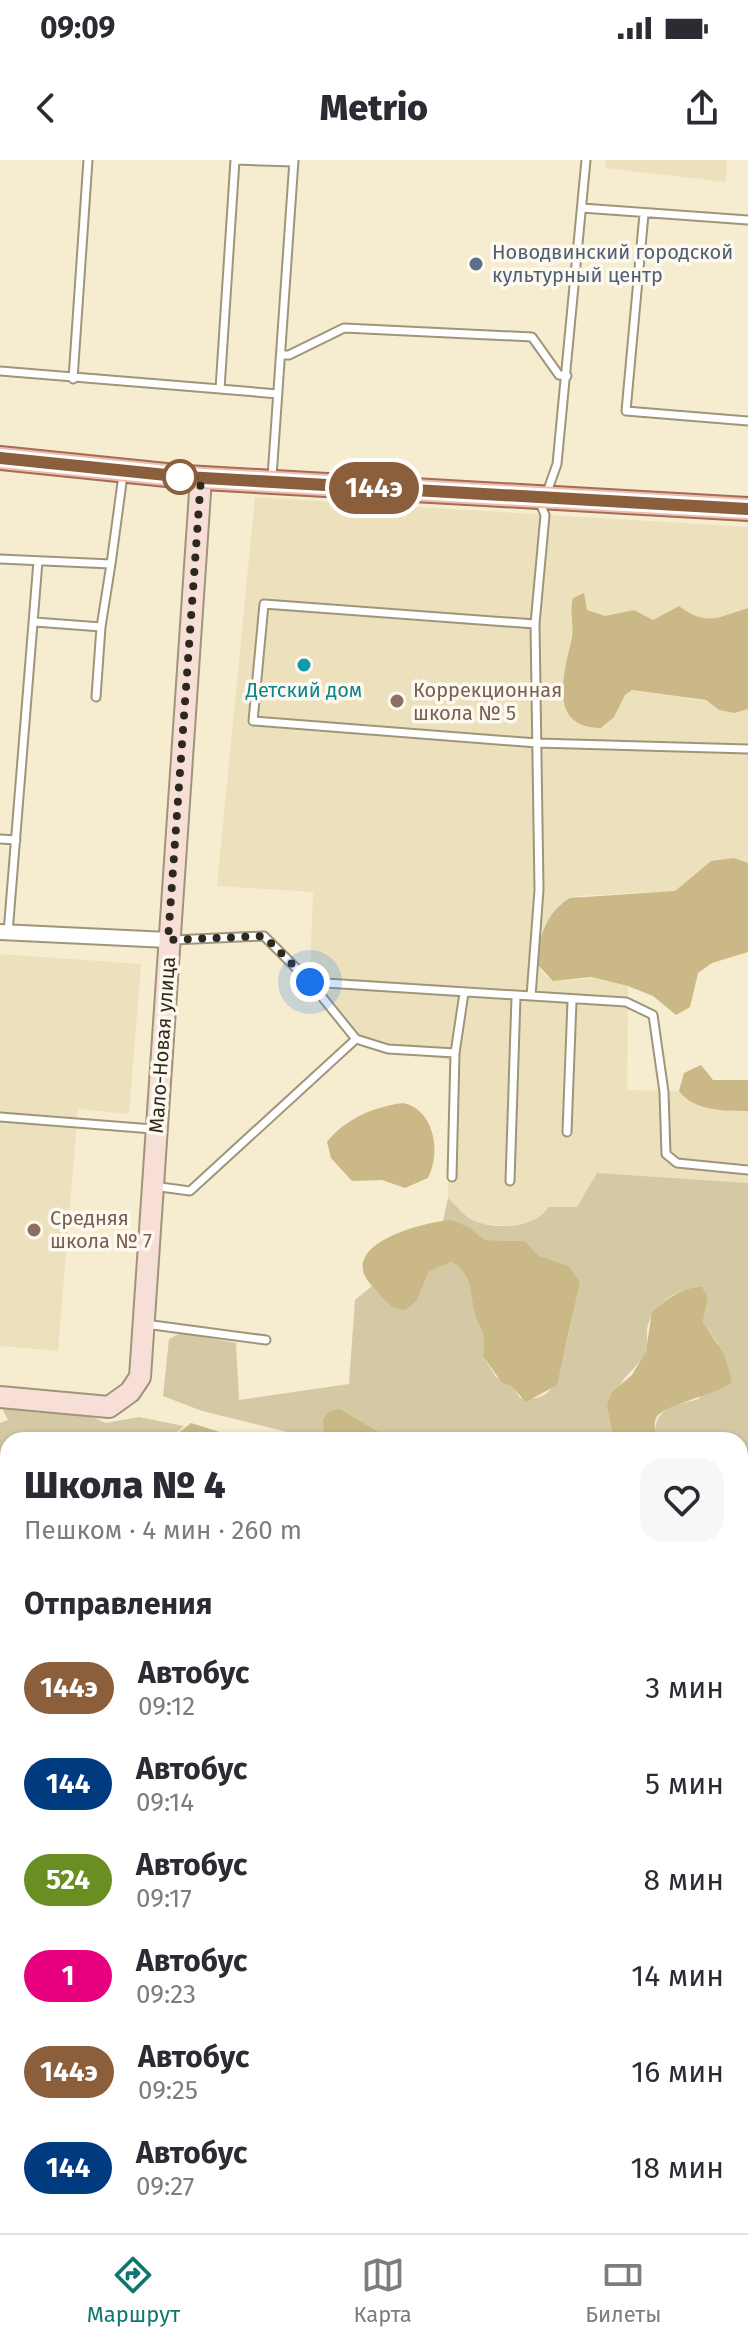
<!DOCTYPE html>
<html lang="ru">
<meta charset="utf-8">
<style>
:root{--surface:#fff;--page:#f7f7f7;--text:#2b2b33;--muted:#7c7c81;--line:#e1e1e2;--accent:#0f766e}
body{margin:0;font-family:"Fira Sans",sans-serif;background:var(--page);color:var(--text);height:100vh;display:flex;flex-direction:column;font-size:30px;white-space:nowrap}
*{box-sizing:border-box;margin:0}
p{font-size:26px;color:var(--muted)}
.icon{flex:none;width:44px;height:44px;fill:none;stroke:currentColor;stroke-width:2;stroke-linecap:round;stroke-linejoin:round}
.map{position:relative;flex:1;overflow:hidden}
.side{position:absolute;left:0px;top:1272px;width:748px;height:802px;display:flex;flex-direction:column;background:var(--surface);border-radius:24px 24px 0 0;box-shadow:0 2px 6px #0004}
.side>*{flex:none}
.badge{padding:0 16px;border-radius:26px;font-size:28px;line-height:52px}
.you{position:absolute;width:40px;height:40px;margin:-20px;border:6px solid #fff;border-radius:50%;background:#1a73e8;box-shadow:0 0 0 12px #1a73e833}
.map>.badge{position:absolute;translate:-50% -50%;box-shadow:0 0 0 4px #fff}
h2{padding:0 24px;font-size:30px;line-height:72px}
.round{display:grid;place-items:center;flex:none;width:84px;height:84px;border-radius:24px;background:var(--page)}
.head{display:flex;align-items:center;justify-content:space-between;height:136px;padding:0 24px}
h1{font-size:38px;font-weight:800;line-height:60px}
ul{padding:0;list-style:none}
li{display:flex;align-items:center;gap:24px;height:96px;padding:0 24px}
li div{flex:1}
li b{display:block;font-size:30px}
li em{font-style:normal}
li .badge{min-width:88px;font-weight:700;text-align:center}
.status{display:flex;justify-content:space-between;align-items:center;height:56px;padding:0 40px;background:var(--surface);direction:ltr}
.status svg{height:22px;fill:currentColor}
header{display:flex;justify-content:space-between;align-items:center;height:104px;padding:0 24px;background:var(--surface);font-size:36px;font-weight:800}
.menu{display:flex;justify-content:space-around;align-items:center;height:112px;border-top:2px solid var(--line);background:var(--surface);font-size:22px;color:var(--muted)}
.menu a{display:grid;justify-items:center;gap:4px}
.menu .current{color:var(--accent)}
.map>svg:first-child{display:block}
.built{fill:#ede0bc}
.green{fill:#d4c8a5}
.forest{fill:#cab886}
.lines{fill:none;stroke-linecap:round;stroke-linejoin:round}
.lane-casing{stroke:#9e957a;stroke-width:11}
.street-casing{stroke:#9e957a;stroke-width:18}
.secondary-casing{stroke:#9e957a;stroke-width:24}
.primary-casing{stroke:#a46c57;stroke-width:26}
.lane{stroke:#fff;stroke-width:7}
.street{stroke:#fff;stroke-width:14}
.secondary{stroke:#f7ded6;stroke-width:20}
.primary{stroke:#efbcac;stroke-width:22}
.line-casing{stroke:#fff;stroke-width:18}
.line{stroke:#8b5e3c;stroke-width:12}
.walk{stroke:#2d291e;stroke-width:8;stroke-dasharray:0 14.4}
.service-dot{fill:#5c6f8a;stroke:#fdf9ee;stroke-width:3}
.stop-dot{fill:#fff;stroke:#8b5e3c;stroke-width:4}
.culture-dot{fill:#0f9aa8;stroke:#fdf9ee;stroke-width:3}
.education-dot{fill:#8d6e63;stroke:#fdf9ee;stroke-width:3}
.labels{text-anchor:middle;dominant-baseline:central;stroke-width:7;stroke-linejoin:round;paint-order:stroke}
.service-label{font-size:20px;fill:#4e5e75;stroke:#fdf9ee;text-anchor:start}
.culture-label{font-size:20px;fill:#0d838f;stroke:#fdf9ee}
.education-label{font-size:20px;fill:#785e54;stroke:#fdf9ee;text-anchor:start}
.street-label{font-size:20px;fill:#2d291e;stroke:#fdf9ee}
</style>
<div class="status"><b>09:09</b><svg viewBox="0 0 49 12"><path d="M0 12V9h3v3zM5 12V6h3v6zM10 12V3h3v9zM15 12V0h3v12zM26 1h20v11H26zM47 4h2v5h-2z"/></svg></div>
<header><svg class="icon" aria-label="back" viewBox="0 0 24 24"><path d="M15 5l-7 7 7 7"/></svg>Metrio<svg class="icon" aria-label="share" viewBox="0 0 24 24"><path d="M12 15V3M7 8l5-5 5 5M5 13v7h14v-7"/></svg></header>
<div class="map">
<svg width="748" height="2073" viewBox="0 0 748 2073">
<rect width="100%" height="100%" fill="#f6eccf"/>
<path class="built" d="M 606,0 L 727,0 L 726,22 L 605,8 Z
M 255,337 L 748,367 L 748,448 L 727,458 L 709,459 L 695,457 L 678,446 L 653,460 L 634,450 L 605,456 L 596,454 L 587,450 L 583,442 L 573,464 L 561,535 L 572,557 L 601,568 L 614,557 L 625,534 L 631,530 L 706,541 L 719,550 L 733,553 L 748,549 L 748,703 L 734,698 L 711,701 L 675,731 L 579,736 L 560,744 L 545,767 L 537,804 L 546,817 L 565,821 L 592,818 L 628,826 L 627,930 L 679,931 L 748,941 L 748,1023 L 597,1013 L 577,1047 L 548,1047 L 534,1061 L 510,1066 L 483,1064 L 469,1059 L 448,1038 L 450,900 L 366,887 L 310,813 L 313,732 L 217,726 Z
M 0,794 L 141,804 L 129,954 L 78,949 L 58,1191 L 0,1186 Z"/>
<path class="green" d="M 597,1013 L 748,1023 L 748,1290 L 740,1290 L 740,1280 L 663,1280 L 655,1271 C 657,1246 677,1245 699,1239 L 718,1184 L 703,1162 L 708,1137 L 700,1126 C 679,1128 654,1143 648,1165 C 645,1173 649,1182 646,1190 C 641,1205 626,1213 620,1225 C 610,1244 613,1261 614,1280 L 393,1280 L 340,1249 L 322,1276 L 324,1280 L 297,1280 L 287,1272 L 202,1251 L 163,1236 L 169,1179 L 181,1173 L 236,1183 L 239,1240 L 349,1224 L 355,1140 L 372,1126 L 389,1145 L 417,1140 L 429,1112 L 451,1102 L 464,1111 L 472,1127 L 473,1145 L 486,1179 L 483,1196 L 496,1217 L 510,1224 L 520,1238 C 530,1239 541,1240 549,1231 C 564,1216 573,1145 580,1122 L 539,1096 L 525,1081 L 485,1080 L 470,1068 L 443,1061 L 448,1038 C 456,1045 463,1055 472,1060 C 493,1070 536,1069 548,1047 L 577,1047 Z
M 0,1244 L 76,1250 L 106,1263 L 139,1257 L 184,1266 L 169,1280 L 8,1280 L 8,1368 L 0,1369 L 0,1263 L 8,1260 Z
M 740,1497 L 748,1498 L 748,1823 L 740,1818 Z
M 0,1519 L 8,1521 L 8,1636 L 0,1637 Z
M 748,1909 L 748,2073 L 712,2073 L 711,2066 L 740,2066 L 740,1915 Z
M 74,2066 L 266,2066 L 285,2073 L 74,2073 Z
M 462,2066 L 567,2066 L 571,2073 L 466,2073 Z"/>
<path class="forest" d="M 584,433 L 587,450 L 605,456 L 634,450 L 653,460 L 679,446 C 707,467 719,457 748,448 L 748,549 L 734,553 L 719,550 L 706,540 L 632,530 L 625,535 L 614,557 L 601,568 C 547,568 564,514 571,481 C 575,466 569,452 573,438 Z
M 734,698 L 748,703 L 748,792 L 712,803 L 698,813 L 690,847 L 676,855 L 653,836 L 628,826 L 591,817 L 553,821 L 537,804 C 538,778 547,751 570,738 L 675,731 L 711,701 Z
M 701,905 L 713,920 L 748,920 L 748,951 C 726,951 693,951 679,931 L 684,913 Z
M 403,943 C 435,950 441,992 428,1018 L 405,1028 L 382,1020 L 352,1021 L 331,998 L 327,982 C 346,958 374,947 403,943 Z
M 452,1060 L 470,1068 L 485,1080 L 525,1081 L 539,1096 L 568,1106 L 580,1122 L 557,1225 L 526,1242 L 510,1225 L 502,1223 L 483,1196 C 488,1167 477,1169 473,1146 C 470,1126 471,1113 451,1102 L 429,1112 L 417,1140 L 405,1150 C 392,1150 387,1143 379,1134 C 374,1128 367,1121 364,1114 C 352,1079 430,1061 452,1060 Z
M 701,1126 L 708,1137 L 703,1162 L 725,1196 L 732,1222 C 716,1235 662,1245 656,1258 C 654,1262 655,1267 655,1271 L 663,1280 L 614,1280 L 607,1245 L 612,1232 L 632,1215 L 646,1191 L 652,1152 C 667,1139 680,1128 701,1126 Z
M 340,1249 L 393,1280 L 324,1280 L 323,1259 L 329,1252 Z
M 191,1263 L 245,1280 L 169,1280 Z
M 740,1290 L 748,1290 L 747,1498 L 740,1496 Z
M 8,1368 L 8,1521 L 0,1519 L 0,1369 Z
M 8,1636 L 8,2066 L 74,2066 L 74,2073 L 0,2073 L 0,1637 Z
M 740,1818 L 748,1823 L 748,1909 L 740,1915 Z
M 567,2066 L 711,2066 L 712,2073 L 571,2073 Z"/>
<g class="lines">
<g class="lane-casing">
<path id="lane" d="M 235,0 L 220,229 L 278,234
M 235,0 L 294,2
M 582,48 L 748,60
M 644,54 L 626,251 L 748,261
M 281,195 L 289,195 L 344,168 L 532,177 L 559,215 L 567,216
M 0,211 L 220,229
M 73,219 L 88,0
M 272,317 L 294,0
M 546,335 L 557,304 L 586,0
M 0,399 L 111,404 L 123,315
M 35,462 L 101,467
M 535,464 L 264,444 L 253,561 L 537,583 L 748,589
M 96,537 L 101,467 L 111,404
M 0,679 L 16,680
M 8,773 L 38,401
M 173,780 L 264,776 L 310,822 L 356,879 L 388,889 L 455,893
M 310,822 L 626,842 L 653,855 L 664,932 L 666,994 L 677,1003 L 748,1010
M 531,836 L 539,730 L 535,464 L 545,355 L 540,343
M 0,957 L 153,969
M 567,972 L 572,841
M 452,1017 L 455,893 L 464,833
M 510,1021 L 516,837
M 153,1026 L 190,1031 L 356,879
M 145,1164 L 266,1180"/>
</g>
<g class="street-casing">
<path id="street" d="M 0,772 L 168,780"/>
</g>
<g class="secondary-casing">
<path id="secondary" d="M 0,1237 L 109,1247 L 130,1232 L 140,1217 L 201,318"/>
</g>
<g class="primary-casing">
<path id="primary" d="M 0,298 L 186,317 L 748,349"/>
</g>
<use href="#lane" class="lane"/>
<use href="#street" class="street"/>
<use href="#secondary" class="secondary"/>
<use href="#primary" class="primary"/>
</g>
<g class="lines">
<g class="line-casing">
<path id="line" d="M 0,298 L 186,317 L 748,349"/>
</g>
<use href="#line" class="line"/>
<path class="walk" d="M 180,317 L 201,318 L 168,780 L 264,776 L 310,822"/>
</g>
<circle class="service-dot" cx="476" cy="104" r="8"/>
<circle class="stop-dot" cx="180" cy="317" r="16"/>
<circle class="culture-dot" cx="304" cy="505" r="8"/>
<g class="education-dot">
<circle cx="397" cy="541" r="8"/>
<circle cx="34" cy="1070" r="8"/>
</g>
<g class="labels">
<g class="service-label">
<text x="492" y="92">Новодвинский городской<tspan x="492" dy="23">культурный центр</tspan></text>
</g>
<g class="culture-label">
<text x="304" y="530">Детский дом</text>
</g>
<g class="education-label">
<text x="413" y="530">Коррекционная<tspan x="413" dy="23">школа № 5</tspan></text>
<text x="50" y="1058">Средняя<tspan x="50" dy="23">школа № 7</tspan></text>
</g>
<g class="street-label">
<text transform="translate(162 885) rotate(-86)">Мало-Новая улица</text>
</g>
</g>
</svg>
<div class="you" style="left:310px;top:822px"></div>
<b class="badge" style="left:374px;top:328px;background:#8b5e3c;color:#fff">144э</b>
<section class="side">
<div class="head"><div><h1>Школа № 4</h1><p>Пешком · 4 мин · 260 m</p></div><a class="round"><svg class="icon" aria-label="heart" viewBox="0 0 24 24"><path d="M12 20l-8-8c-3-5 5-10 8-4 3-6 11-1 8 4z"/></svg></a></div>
<h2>Отправления</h2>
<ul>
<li><span class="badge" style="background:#8b5e3c;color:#fff">144э</span><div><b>Автобус</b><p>09:12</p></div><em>3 мин</em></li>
<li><span class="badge" style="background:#003b80;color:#fff">144</span><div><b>Автобус</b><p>09:14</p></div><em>5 мин</em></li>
<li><span class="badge" style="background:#6b8e23;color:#fff">524</span><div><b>Автобус</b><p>09:17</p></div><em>8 мин</em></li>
<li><span class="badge" style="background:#e6007e;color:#fff">1</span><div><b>Автобус</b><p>09:23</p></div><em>14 мин</em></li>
<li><span class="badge" style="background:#8b5e3c;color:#fff">144э</span><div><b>Автобус</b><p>09:25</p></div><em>16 мин</em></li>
<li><span class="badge" style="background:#003b80;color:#fff">144</span><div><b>Автобус</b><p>09:27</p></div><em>18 мин</em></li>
</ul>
</section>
</div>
<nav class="menu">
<a class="current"><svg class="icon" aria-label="directions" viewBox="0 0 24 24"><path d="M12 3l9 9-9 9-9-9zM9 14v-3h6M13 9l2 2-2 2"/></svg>Маршрут</a>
<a><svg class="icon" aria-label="map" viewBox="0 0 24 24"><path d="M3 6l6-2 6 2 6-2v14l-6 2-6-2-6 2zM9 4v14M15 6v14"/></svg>Карта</a>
<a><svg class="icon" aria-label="tickets" viewBox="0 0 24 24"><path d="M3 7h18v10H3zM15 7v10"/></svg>Билеты</a>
</nav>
